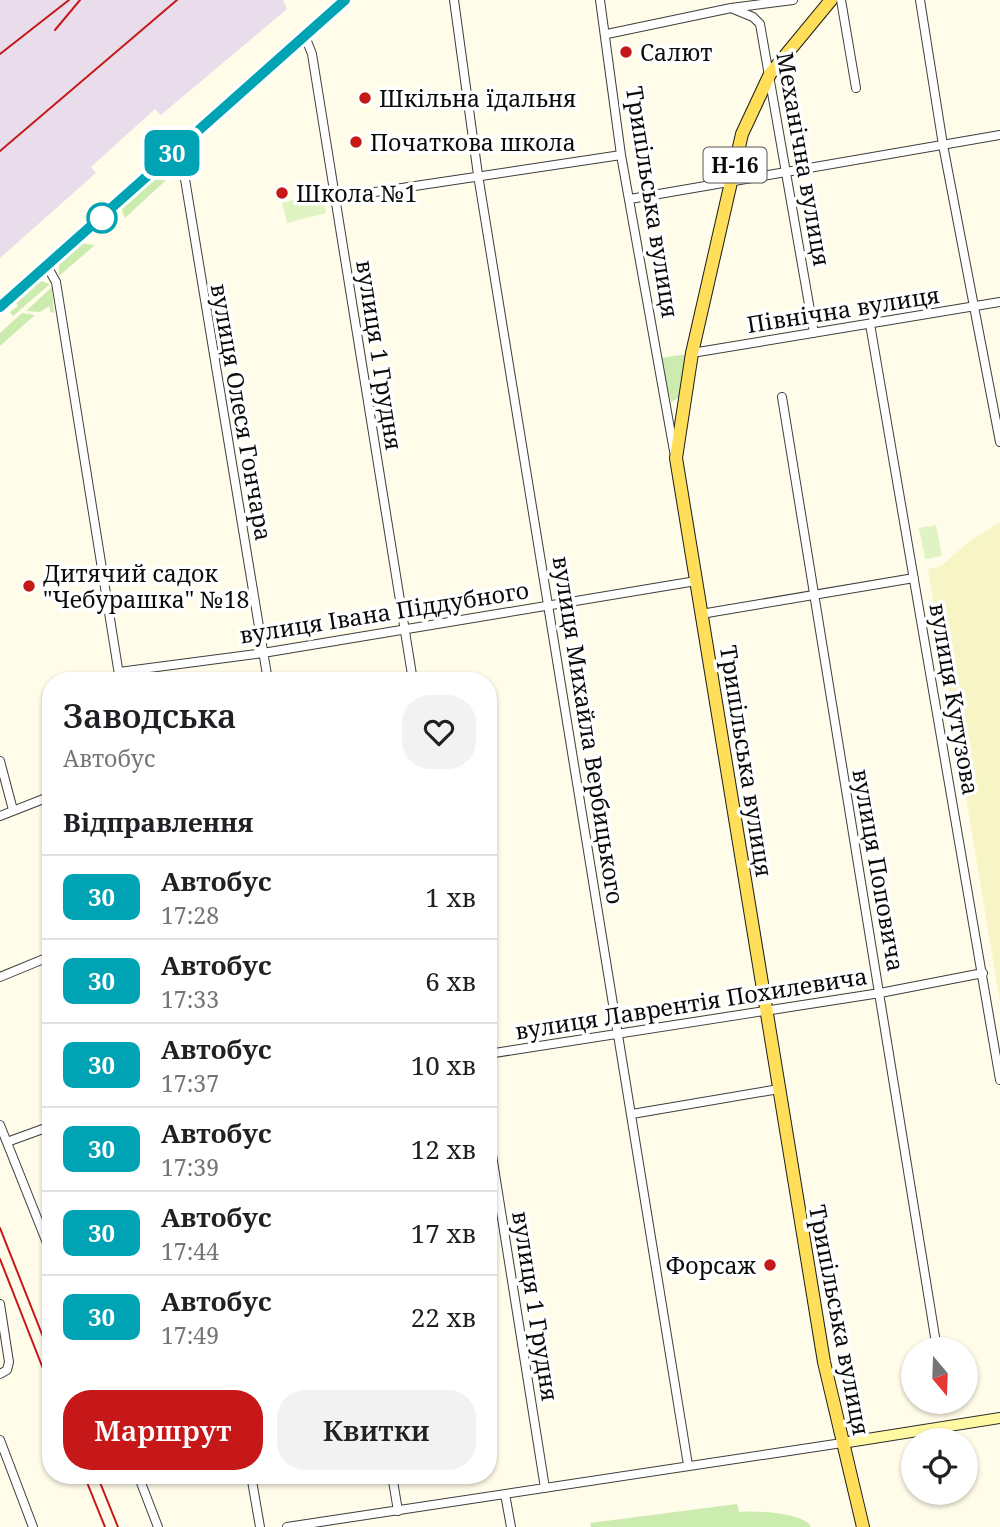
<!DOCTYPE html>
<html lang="uk">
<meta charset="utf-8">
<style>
:root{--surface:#fff;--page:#f2f2f2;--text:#202124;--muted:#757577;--line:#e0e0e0;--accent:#c61818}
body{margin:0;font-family:"Noto Serif",serif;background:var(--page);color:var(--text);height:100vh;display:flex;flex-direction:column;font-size:26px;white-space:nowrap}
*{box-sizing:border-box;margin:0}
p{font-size:23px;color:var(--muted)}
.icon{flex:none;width:38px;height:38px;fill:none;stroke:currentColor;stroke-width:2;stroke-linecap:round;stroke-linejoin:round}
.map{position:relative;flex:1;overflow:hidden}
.panel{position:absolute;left:42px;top:672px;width:455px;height:812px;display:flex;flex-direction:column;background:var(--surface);border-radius:28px;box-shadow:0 2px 5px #0004}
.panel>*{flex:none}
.badge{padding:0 14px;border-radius:10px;font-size:24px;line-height:46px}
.needle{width:46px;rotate:161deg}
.buttons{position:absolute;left:901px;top:1337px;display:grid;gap:14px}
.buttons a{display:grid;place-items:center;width:77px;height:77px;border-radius:50%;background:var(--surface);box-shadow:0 2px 5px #0004;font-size:35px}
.map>.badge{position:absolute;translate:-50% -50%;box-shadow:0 0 0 4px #fff}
h2{padding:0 21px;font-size:26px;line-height:63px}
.round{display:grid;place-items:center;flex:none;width:74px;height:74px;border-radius:28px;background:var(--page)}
.summary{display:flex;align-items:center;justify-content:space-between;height:119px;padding:0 21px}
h1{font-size:33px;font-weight:600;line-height:52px}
.cta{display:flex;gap:14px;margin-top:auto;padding:14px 21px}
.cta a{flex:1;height:80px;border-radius:28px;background:var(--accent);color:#fff;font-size:28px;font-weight:600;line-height:80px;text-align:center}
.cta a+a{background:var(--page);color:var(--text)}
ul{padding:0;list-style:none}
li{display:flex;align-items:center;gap:21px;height:84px;padding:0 21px;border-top:2px solid var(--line)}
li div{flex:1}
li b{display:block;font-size:26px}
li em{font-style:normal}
li .badge{min-width:77px;font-weight:700;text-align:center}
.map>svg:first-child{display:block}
.industrial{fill:#eaddeb}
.farmland{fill:#f7f5c6}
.green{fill:#ccecaf}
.pitch{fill:#e0f3c2}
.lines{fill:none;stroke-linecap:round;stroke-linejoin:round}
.street-casing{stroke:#3e3e3e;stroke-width:10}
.secondary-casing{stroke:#2d2d2d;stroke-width:12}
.primary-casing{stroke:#1c1c1c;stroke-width:14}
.street{stroke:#fff;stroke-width:8}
.secondary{stroke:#fff9a4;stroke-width:10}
.primary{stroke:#ffde59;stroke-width:12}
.rail{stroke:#c61818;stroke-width:2}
.line-casing{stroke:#fff;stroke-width:16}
.line{stroke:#00a3b4;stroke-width:10}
.poi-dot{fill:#c61818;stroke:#fff;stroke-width:2.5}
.stop-dot{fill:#fff;stroke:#00a3b4;stroke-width:3.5}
.labels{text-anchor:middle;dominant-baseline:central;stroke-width:7;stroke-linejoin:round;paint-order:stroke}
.shield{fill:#fff;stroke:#545454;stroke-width:2}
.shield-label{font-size:21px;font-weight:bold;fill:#0b0b0b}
.poi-label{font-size:23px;fill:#0b0b0b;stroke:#fff;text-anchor:start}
.street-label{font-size:23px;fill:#0b0b0b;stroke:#fff}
</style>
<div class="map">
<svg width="1000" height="1527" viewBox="0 0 1000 1527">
<rect width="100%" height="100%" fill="#fffce9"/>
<path class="industrial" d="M 0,0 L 283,0 L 287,9 L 161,115 L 155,109 L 91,167 L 96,173 L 0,258 Z"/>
<path class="farmland" d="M 1000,522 L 1000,1002 L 928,569 L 940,567 L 970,541 Z"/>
<path class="green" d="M 171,163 L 179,168 L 125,218 L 121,208 Z
M 79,243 L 95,245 L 59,276 L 59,262 Z
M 38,280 L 50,284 L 13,316 L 10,312 L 18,306 L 16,303 Z
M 52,287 L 54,312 L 51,313 L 49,306 L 40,312 L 26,311 Z
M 22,313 L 35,315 L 0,346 L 0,333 Z
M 688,354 L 680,397 L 671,402 L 660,358 Z
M 737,1504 L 739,1512 C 753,1510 806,1513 811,1527 L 591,1527 L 590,1523 Z"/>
<path class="pitch" d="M 321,193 L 326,213 L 287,223 L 282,203 Z
M 936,525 L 942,556 L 925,559 L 919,528 Z"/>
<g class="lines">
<g class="street-casing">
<path id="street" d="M 454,0 L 478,175 L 688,1465
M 600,0 L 621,155 L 674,451
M 841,0 L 856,88
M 920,0 L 943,145 L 1000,442
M 731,8 L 753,17 L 760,24 L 814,333
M 607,34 L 731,8 L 793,0
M 305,36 L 312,54 L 413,681
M 175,151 L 183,167 L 268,681
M 335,198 L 621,155
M 630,199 L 1000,135
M 47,266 L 56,282 L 120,681
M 870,324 L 1000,1080
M 692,353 L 1000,302
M 782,397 L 937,1349
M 701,614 L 914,578
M 119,672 L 263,653 L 696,581
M 0,761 L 13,810
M 0,816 L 51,796
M 0,977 L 51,956
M 488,1054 L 880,993 L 983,973
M 632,1114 L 779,1089
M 0,1125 L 51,1253
M 488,1130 L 545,1488
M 7,1142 L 51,1126
M 0,1304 L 9,1362 L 7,1370 L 0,1374
M 0,1440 L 33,1527
M 138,1475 L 158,1527
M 251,1475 L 260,1527
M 392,1475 L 398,1511
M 505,1494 L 511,1527
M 287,1527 L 842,1443"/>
</g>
<g class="secondary-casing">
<path id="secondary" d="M 842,1443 L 1000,1418"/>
</g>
<g class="primary-casing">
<path id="primary" d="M 831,0 L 770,74 L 742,134 L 692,353 L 676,458 L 824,1362 L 863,1527
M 0,307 L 345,0"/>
</g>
<use href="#street" class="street"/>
<use href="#secondary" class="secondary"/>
<use href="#primary" class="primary"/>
<path class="rail" d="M 55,30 L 80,0
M 0,54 L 69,0
M 0,151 L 177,0
M 0,1228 L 51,1357
M 0,1259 L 51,1389
M 84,1475 L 105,1527
M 97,1475 L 118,1527"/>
</g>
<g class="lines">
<g class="line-casing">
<path id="line" d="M 0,307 L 345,0"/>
</g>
<use href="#line" class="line"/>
</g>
<g class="poi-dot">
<circle cx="626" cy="52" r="7"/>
<circle cx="365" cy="98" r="7"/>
<circle cx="356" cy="142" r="7"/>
<circle cx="282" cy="193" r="7"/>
<circle cx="29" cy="586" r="7"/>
<circle cx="770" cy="1265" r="7"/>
</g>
<circle class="stop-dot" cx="102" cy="218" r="14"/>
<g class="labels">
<rect class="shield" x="703.5" y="147.5" width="63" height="35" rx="5"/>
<g class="shield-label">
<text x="735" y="165">Н-16</text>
</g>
<g class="poi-label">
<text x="640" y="52">Салют</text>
<text x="379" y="98">Шкільна їдальня</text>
<text x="370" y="142">Початкова школа</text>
<text x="296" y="193">Школа №1</text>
<text x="43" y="573">Дитячий садок<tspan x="43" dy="26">"Чебурашка" №18</tspan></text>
<text x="756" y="1265" text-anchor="end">Форсаж</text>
</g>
<g class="street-label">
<text transform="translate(804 159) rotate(80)">Механічна вулиця</text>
<text transform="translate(653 202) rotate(81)">Трипільська вулиця</text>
<text transform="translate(843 309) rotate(-9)">Північна вулиця</text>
<text transform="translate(380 355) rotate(81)">вулиця 1 Грудня</text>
<text transform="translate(242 412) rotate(80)">вулиця Олеся Гончара</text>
<text transform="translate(384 612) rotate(-9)">вулиця Івана Піддубного</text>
<text transform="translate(955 699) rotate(80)">вулиця Кутузова</text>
<text transform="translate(589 730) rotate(81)">вулиця Михайла Вербицького</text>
<text transform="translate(747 761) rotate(81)">Трипільська вулиця</text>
<text transform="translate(879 870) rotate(80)">вулиця Поповича</text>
<text transform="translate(691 1003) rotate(-9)">вулиця Лаврентія Похилевича</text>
<text transform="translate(536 1306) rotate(81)">вулиця 1 Грудня</text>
<text transform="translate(840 1320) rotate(79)">Трипільська вулиця</text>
</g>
</g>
</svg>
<div class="buttons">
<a><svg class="needle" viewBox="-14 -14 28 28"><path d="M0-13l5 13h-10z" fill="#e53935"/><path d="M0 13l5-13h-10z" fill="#757577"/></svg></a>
<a><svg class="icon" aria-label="locate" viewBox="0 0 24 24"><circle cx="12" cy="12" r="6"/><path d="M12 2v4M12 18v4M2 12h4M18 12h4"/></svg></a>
</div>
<b class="badge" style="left:172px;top:153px;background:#00a3b4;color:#fff">30</b>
<section class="panel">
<div class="summary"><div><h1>Заводська</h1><p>Автобус</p></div><a class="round"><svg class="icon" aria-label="heart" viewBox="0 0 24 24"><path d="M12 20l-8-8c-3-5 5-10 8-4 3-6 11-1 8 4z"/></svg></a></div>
<h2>Відправлення</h2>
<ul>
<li><span class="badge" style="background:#00a3b4;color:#fff">30</span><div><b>Автобус</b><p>17:28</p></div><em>1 хв</em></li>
<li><span class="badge" style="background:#00a3b4;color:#fff">30</span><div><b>Автобус</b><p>17:33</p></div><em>6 хв</em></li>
<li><span class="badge" style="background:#00a3b4;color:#fff">30</span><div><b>Автобус</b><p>17:37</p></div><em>10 хв</em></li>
<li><span class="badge" style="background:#00a3b4;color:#fff">30</span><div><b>Автобус</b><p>17:39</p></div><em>12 хв</em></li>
<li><span class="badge" style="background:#00a3b4;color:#fff">30</span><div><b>Автобус</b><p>17:44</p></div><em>17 хв</em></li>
<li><span class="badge" style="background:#00a3b4;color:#fff">30</span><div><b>Автобус</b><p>17:49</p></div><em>22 хв</em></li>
</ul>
<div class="cta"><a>Маршрут</a><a>Квитки</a></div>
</section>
</div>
